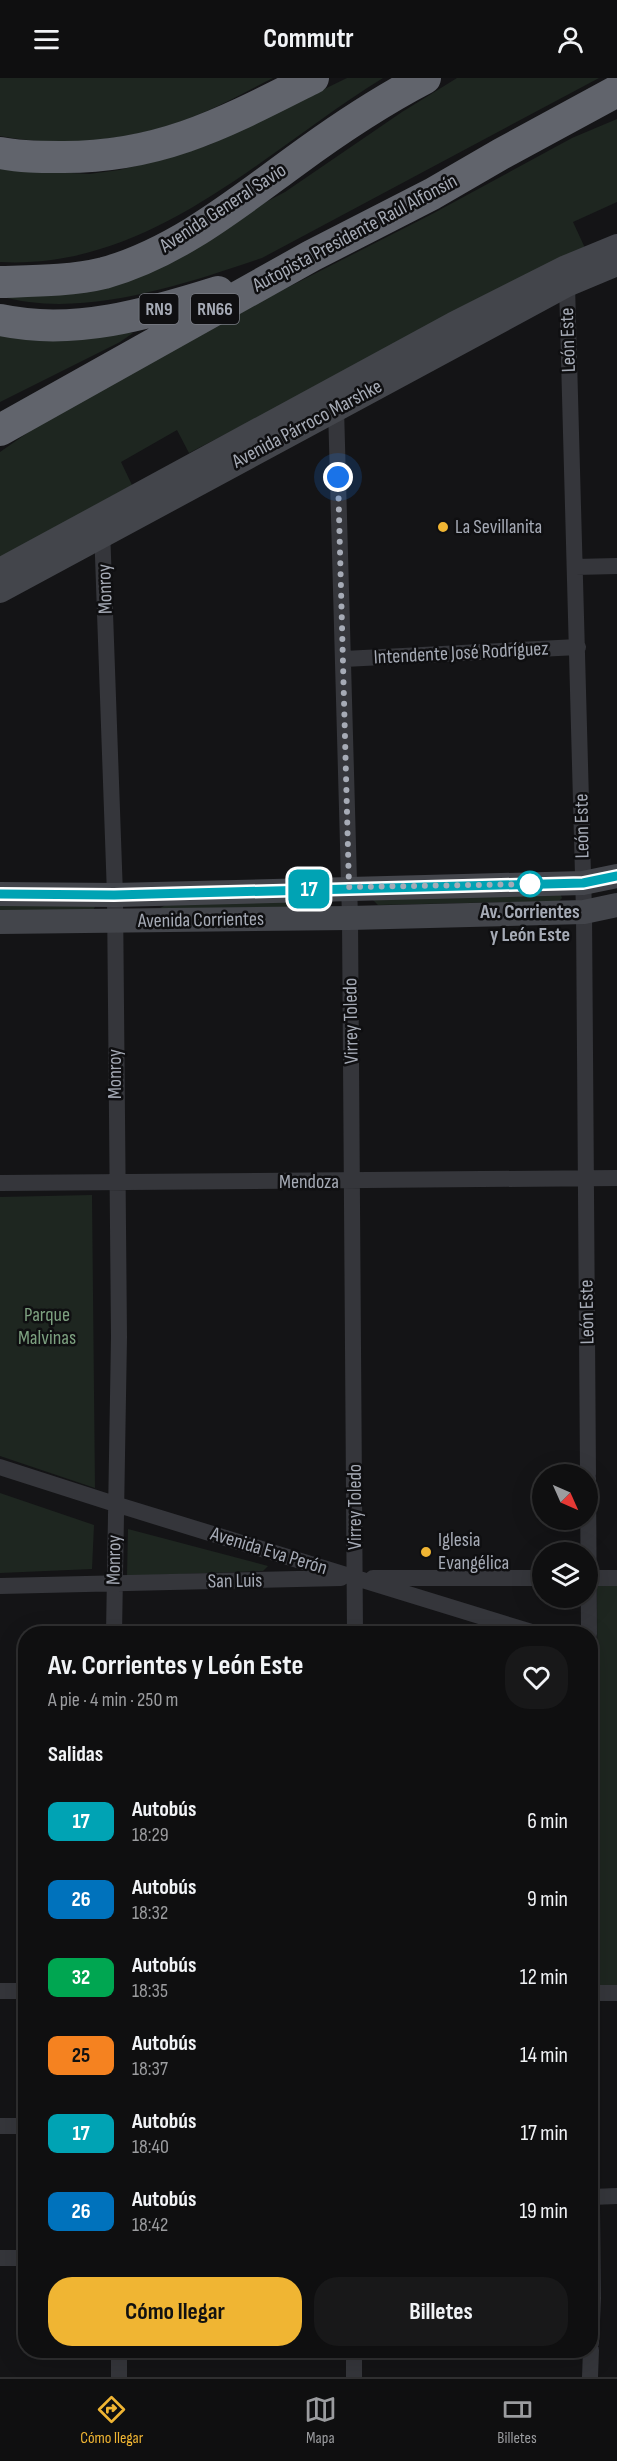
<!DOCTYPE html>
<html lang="es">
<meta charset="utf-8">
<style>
:root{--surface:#0f0f10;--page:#181819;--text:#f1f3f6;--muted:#9b9c9f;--line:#2f2f30;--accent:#f0b533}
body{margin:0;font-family:"Sofia Sans Condensed",sans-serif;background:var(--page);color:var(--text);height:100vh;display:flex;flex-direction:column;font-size:22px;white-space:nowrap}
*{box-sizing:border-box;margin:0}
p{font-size:20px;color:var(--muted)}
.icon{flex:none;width:33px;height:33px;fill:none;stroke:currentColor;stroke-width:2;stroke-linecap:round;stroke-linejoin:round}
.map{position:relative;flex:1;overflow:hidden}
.sheet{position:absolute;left:18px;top:1548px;width:580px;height:732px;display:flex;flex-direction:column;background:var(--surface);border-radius:24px;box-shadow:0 6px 24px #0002,0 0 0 2px var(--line)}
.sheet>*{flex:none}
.badge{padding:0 12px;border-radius:9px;font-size:21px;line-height:39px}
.needle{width:39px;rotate:135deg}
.tools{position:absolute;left:532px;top:1386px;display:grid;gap:12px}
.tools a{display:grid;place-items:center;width:66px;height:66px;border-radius:50%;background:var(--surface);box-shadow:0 6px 24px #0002,0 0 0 2px var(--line);font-size:30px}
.you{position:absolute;width:30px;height:30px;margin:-15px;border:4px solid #fff;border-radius:50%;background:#1a73e8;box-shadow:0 0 0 9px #1a73e833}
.map>.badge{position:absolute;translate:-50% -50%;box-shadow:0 0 0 3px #fff}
h2{padding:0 30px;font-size:22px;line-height:54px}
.round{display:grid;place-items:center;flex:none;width:63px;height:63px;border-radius:24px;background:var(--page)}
.head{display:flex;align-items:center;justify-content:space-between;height:102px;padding:0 30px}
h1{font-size:28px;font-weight:700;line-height:45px}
.cta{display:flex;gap:12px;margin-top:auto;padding:12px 30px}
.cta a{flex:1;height:69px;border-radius:24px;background:var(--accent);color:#111;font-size:24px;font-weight:700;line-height:69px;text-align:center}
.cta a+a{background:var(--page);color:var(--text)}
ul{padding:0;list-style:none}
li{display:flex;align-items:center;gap:18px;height:78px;padding:0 30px}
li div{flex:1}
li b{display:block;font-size:22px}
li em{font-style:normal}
li .badge{min-width:66px;font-weight:700;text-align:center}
header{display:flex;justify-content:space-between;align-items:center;height:78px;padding:0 30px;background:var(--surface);font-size:27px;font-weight:700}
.menu{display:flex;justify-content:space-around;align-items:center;height:84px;border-top:2px solid var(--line);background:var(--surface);font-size:16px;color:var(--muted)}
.menu a{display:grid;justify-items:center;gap:3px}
.menu .active{color:var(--accent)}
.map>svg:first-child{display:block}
.green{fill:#1e2620}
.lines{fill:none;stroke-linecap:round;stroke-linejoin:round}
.street{stroke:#35363b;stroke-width:16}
.secondary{stroke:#43454b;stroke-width:24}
.highway{stroke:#61646c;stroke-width:32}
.line-casing{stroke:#fff;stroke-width:14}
.line{stroke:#00a3b4;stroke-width:9}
.walk{stroke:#a6abb6;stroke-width:6;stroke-dasharray:0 10.8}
.poi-dot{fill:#f0b533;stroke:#0f0f11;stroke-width:2}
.stop-dot{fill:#fff;stroke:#00a3b4;stroke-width:3}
.labels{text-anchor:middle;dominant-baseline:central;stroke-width:5;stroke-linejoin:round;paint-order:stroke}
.shield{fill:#0f0f11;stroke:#797c84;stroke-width:1.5}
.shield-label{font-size:18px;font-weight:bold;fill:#a6abb6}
.street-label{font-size:20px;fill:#a6abb6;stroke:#0f0f11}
.poi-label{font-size:20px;fill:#a6abb6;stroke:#0f0f11;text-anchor:start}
.stop-label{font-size:20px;font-weight:bold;fill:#a6abb6;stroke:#0f0f11}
.park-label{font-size:20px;fill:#7da180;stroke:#0f0f11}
</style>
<header><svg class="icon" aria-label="menu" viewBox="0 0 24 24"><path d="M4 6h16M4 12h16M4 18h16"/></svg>Commutr<svg class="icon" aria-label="person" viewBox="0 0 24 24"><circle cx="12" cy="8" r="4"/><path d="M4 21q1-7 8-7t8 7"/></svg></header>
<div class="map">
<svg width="617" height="2299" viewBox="0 0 617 2299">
<rect width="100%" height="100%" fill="#141416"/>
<path class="green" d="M 0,0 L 273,0 C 251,11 230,23 207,33 C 144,61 68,71 0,58 Z
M 347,0 L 383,0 C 263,74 152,192 0,184 L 0,91 L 89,96 L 119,92 L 165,81 L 209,67 Z
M 457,0 L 599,0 L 262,180 C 185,206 81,242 0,218 L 247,134 L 285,114 L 402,34 Z
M 617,41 L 617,124 L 573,144 L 585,170 L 189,375 L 177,352 L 121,384 L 132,407 L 0,480 L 0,374 L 50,339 L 267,220 L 432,136 L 572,60 Z
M 0,250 L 133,255 L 120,264 L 0,324 Z
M 560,815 L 562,820 L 559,823 L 378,827 L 373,822 Z
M 328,823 L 327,829 L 139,831 L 160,830 L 170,825 Z
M 0,826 L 94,826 L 95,829 L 93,832 L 0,834 Z
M 92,1117 L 92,1118 L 95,1410 L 0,1378 L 0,1119 Z
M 0,1415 L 94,1447 L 92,1491 L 0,1495 Z
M 128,1451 L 268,1488 L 263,1493 L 127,1498 Z
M 597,1508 L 617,1508 L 617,1913 L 599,1913 Z"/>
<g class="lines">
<path class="street" d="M 567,207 L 584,834 L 588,1396
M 336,330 L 350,840 L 355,1556
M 102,450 L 115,817 L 119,1259 L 114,1556
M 575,489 L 617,488
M 344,581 L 578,569
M 0,1105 L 617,1100
M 0,1389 L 115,1426 L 538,1556
M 588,1400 L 589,1556
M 373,1500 L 543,1500
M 588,1500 L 617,1500
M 0,1508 L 341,1500
M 0,1913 L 26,1913
M 591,1915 L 617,1915
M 591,2039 L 593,2220 L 591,2265
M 0,2048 L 26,2048
M 592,2119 L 617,2118
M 0,2180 L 26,2180
M 119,2272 L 119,2299
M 354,2299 L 354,2272
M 590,2299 L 591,2272"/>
<path class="secondary" d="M 0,492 L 453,246 L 566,189 L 617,168
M 0,513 L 567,207 L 617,186
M 0,816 L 115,817 L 583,805 L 617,798
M 0,844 L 350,840 L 584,834 L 617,827"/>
<path class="highway" d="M 0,75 C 19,79 40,79 60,79 C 160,80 226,44 313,0
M 0,204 C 33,203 72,203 104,195 C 176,175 236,126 295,83 C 337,52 379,24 425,0
M 0,242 C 74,258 148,236 218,214
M 0,352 L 311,178 L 432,116 L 501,76 L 617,13"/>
</g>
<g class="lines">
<g class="line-casing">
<path id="line" d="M 0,816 L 114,817 L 583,805 L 617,798"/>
</g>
<use href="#line" class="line"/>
<path class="walk" d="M 338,399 L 349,809 L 536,806 L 530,806"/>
</g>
<g class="poi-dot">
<circle cx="443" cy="449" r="6"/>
<circle cx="426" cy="1474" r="6"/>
</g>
<circle class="stop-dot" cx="530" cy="806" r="12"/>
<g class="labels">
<g class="shield">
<rect x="139.5" y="216" width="39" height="30" rx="4.5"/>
<rect x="191" y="216" width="48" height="30" rx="4.5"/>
</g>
<g class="shield-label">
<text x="159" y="231">RN9</text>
<text x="215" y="231">RN66</text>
</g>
<g class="street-label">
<text transform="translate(223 130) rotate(-33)">Avenida General Savio</text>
<text transform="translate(355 155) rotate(-28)">Autopista Presidente Raúl Alfonsín</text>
<text transform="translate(568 262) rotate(-92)">León Este</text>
<text transform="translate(307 346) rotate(-28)">Avenida Párroco Marshke</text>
<text transform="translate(105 511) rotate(-92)">Monroy</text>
<text transform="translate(461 575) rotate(-3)">Intendente José Rodríguez</text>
<text transform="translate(582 748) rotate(-91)">León Este</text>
<text transform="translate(201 842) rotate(-1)">Avenida Corrientes</text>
<text transform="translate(351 943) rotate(-91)">Virrey Toledo</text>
<text transform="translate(115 996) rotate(-90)">Monroy</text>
<text x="309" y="1104">Mendoza</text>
<text transform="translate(587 1234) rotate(-91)">León Este</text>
<text transform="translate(355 1429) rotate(-90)">Virrey Toledo</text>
<text transform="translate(269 1473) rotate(17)">Avenida Eva Perón</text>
<text transform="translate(114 1482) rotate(-89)">Monroy</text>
<text transform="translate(235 1503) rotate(-1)">San Luis</text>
</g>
<g class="poi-label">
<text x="455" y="449">La Sevillanita</text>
<text x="438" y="1462">Iglesia<tspan x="438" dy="23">Evangélica</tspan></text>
</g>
<g class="stop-label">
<text x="530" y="834">Av. Corrientes<tspan x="530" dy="23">y León Este</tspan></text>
</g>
<g class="park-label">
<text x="47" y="1237">Parque<tspan x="47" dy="23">Malvinas</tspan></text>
</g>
</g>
</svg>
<div class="tools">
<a><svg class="needle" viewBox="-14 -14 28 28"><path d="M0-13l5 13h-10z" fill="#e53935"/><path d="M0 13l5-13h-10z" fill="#9b9c9f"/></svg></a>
<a><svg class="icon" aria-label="layers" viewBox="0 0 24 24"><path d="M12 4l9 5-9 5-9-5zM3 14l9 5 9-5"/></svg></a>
</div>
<div class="you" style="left:338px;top:399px"></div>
<b class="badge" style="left:309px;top:811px;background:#00a3b4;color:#fff">17</b>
<section class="sheet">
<div class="head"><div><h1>Av. Corrientes y León Este</h1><p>A pie · 4 min · 250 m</p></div><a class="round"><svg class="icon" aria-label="heart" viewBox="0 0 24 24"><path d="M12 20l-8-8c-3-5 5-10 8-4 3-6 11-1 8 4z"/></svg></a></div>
<h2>Salidas</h2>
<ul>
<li><span class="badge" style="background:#00a3b4;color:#fff">17</span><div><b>Autobús</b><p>18:29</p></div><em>6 min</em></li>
<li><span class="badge" style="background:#0072bc;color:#fff">26</span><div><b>Autobús</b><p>18:32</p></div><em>9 min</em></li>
<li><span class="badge" style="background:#00a651;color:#fff">32</span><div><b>Autobús</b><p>18:35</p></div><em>12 min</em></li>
<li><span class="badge" style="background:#f58220;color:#111">25</span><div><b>Autobús</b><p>18:37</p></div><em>14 min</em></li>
<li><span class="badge" style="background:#00a3b4;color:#fff">17</span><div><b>Autobús</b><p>18:40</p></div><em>17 min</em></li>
<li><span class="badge" style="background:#0072bc;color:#fff">26</span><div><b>Autobús</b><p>18:42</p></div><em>19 min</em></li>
</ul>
<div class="cta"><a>Cómo llegar</a><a>Billetes</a></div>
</section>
</div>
<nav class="menu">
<a class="active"><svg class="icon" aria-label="directions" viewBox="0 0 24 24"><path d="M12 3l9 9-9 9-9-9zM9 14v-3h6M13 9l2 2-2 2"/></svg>Cómo llegar</a>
<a><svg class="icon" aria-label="map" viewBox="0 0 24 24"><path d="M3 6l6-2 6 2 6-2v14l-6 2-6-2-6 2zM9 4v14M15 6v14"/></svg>Mapa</a>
<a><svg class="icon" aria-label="tickets" viewBox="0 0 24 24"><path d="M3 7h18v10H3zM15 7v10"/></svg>Billetes</a>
</nav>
